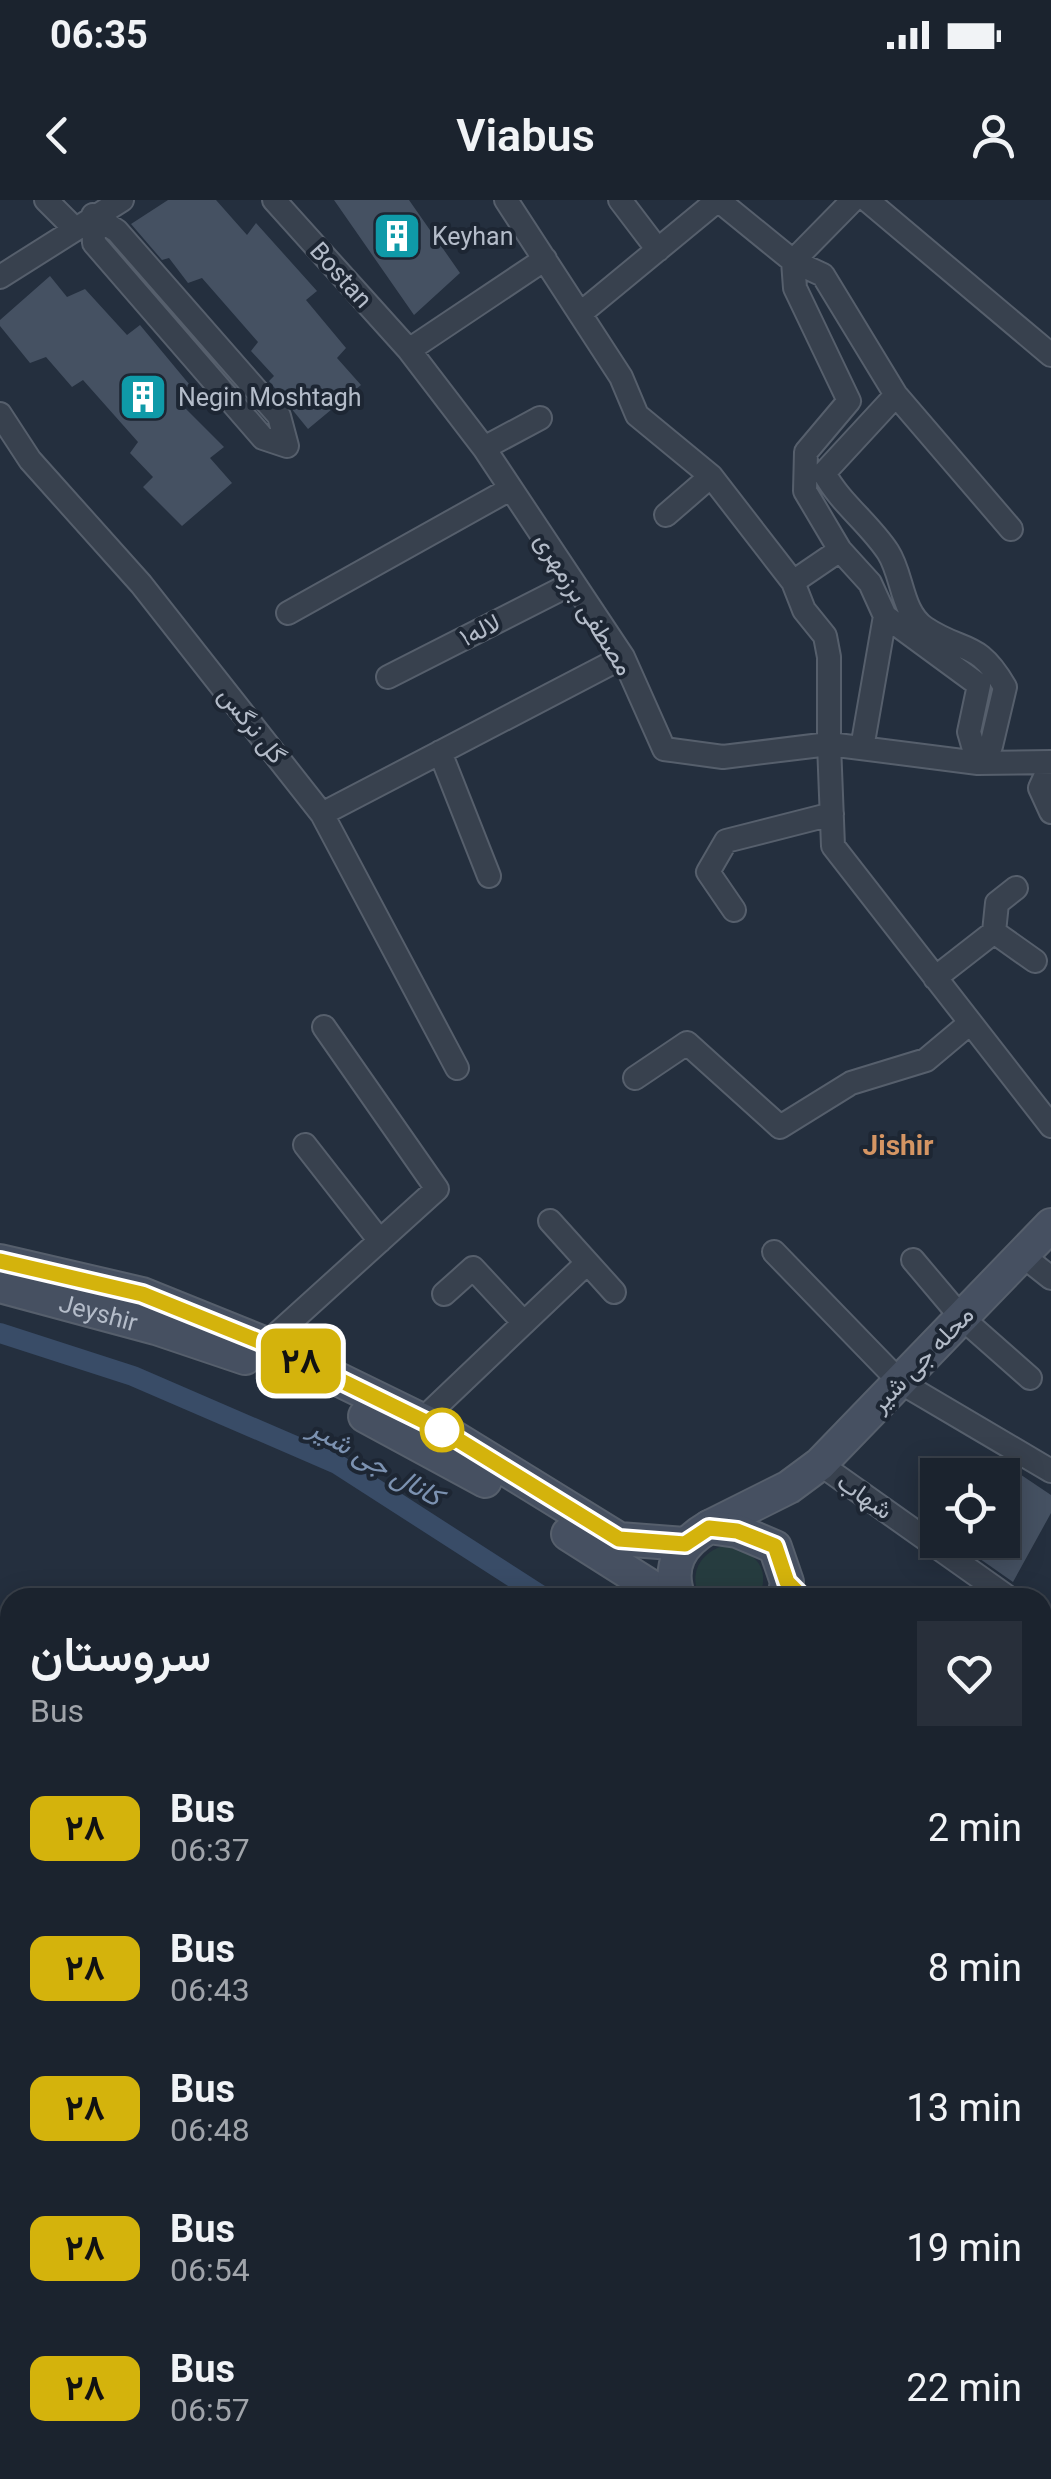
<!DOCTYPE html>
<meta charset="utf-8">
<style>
:root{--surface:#1b232e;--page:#282f3a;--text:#f1f3f6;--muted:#a0a4aa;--line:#39404a}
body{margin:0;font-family:Roboto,Vazirmatn,sans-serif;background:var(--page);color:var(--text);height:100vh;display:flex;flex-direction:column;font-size:38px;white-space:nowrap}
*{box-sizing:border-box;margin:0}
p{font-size:32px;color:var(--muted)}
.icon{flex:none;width:55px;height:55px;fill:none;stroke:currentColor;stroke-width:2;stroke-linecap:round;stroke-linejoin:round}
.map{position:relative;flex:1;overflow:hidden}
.panel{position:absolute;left:0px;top:1388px;width:1052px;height:892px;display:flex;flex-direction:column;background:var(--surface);border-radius:30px 30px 0 0;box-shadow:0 5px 25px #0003,0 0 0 2px var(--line)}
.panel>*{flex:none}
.badge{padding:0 20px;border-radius:15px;font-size:35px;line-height:65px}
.fabs{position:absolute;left:920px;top:1258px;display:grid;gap:20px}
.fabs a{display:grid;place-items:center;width:100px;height:100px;border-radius:0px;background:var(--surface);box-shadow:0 5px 25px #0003,0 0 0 2px var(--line);font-size:50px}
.map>.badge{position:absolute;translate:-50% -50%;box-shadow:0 0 0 5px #fff}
.round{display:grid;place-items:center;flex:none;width:105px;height:105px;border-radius:0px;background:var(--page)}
.summary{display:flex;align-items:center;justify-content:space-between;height:170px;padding:0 30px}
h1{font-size:48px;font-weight:600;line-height:75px}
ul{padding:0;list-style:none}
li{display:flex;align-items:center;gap:30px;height:140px;padding:0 30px}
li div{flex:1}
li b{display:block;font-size:38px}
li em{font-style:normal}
li .badge{min-width:110px;font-weight:700;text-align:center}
.status{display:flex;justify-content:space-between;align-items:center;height:70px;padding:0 50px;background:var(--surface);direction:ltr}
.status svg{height:28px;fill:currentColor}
header{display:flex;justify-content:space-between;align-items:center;height:130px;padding:0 30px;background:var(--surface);font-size:45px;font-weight:600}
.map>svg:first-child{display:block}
.green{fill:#263c3f}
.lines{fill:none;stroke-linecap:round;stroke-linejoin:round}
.canal{stroke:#394c67;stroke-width:20}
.building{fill:#455162}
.street-casing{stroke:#565f6c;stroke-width:26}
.secondary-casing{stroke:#565f6c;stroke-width:36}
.street{stroke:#38414e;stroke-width:22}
.secondary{stroke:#465061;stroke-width:32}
.line-casing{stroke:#fff;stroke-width:22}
.line{stroke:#d4b30c;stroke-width:15}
.stop-dot{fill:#fff;stroke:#d4b30c;stroke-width:5}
.labels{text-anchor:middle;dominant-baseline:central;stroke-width:8;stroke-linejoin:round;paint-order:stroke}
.poi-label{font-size:25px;fill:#b4bcc9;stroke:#1d2633;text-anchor:start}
.street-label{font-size:25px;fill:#b4bcc9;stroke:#1d2633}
.neighbourhood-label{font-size:28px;font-weight:bold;fill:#d59563;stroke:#1d2633}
.water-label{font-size:28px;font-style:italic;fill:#7c92b1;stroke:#1d2633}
</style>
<div class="status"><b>06:35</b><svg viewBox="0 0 49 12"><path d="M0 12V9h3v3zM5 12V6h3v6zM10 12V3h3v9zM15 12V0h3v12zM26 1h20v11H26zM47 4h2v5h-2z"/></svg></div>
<header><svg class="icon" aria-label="back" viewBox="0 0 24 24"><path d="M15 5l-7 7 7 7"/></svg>Viabus<svg class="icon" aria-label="person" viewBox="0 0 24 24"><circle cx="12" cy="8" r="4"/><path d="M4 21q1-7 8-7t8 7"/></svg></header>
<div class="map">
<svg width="1051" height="2279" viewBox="0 0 1051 2279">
<rect width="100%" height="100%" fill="#242f3e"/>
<path class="green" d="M 725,1345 C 753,1351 772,1366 759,1397 L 700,1398 C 688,1373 700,1353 725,1345 Z"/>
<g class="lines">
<path class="canal" d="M 0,1133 L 133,1176 L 337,1264 L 545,1398
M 1042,1715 L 1051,1721"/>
</g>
<path class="building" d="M 168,0 L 216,0 L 247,35 L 256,23 L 317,91 L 306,100 L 346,148 L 337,158 L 361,185 L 308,229 L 269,181 L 274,176 L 251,151 L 258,142 L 202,78 L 188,83 L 169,58 L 162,60 L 131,24 Z
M 334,0 L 409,0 L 460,73 L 414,115 Z
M 50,76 L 67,97 L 85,89 L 127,135 L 140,125 L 194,190 L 181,204 L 224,247 L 210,258 L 232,283 L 182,326 L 143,287 L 153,277 L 130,253 L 138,242 L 83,180 L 72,187 L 46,157 L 30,163 L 0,126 L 0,120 Z
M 1002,1262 L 1051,1295 L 1051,1313 L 1013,1382 L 953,1340 L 1002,1340 Z"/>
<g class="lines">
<g class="street-casing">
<path id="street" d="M 46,0 L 74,28
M 274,0 L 409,150 L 484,248 L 623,457 L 664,549 L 723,557 L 829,544 L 833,646 L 1051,926
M 506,0 L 621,177 L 637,215 L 711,276 L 793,382 L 840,350
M 620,0 L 658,50
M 718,0 L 793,61 L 823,75 L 896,195 L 824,273 C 841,304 869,323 888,352 C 903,375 901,412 925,428 C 964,454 977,439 1005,487 L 991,546 L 978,563
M 867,0 L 1051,155
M 93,15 L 117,31 L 279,216 L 287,246 L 263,238 L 94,43 Z
M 793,61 L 795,88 L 849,201 L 806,252 L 805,291 L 840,350 L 870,383 L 885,416 L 979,485 L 969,532 L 978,563
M 793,61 L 853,0
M 0,77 L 122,0
M 581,113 L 718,0
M 409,150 L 545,59
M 896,195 L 1011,329
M 0,214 L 30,260 L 141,384 L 322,614 L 457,868
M 484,248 L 540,218
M 666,315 L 711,276
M 793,382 L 804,410 L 825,436 L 829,457 L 829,544 L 978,563 L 1051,562
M 288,413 L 510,289
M 388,477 L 573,383
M 862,548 L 885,416
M 440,552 L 489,676
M 1051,564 L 1040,588 L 1051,612
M 322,614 L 623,457
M 1016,688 L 997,703 L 994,732 L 1035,761
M 734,710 L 708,672 L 726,641 L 832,614
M 935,778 L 994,732
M 635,878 L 687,843 L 780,927 L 851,883 L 926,860 L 970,823
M 305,945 L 380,1041
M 550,1021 L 614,1092
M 774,1052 L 900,1182 L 1051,1271
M 1022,1055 L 1051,1078
M 913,1060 L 962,1118 L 1030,1178
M 444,1094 L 473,1068 L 524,1123
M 266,1144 L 437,989 L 324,827
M 422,1220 L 587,1063
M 820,1264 L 1009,1398"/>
</g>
<g class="secondary-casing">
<g id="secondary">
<path d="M 0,1061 L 142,1094 L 266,1144 L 442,1230 L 619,1339 L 685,1344"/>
<path id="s1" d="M 0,1086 L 156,1128 L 245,1158"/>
<path d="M 365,1216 L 485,1281"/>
<path d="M 709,1327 L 789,1287 L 820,1264 L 1051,1025"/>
<path d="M 568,1334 L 669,1398"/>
<path d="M 679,1398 C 667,1366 680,1344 709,1327 L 737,1331 L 775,1347 L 787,1382 L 784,1398"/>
<path d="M 1042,1576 L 1051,1582"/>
<path d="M 1042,1644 L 1051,1649"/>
</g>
</g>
<use href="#street" class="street"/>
<use href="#secondary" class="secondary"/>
</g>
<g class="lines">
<g class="line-casing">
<path id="line" d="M 0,1061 L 142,1094 L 266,1144 L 442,1230 L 619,1339 L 685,1344 L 709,1328 L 737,1331 L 775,1346 L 787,1382 L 803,1398"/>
</g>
<use href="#line" class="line"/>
</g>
<defs>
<g id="building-square" transform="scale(2.5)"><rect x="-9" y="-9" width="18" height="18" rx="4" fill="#0f9aa8" stroke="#1d2633"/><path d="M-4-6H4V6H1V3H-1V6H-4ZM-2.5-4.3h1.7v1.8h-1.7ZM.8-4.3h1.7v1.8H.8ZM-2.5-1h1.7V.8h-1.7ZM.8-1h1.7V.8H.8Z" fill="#fff"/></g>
</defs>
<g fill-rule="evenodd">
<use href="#building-square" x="397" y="36"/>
<use href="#building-square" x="143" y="197"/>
</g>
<circle class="stop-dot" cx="442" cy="1230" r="20"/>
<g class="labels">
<g class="poi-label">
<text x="432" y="36">Keyhan</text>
<text x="178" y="197">Negin Moshtagh</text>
</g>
<g class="street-label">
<text transform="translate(341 75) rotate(48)">Bostan</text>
<text transform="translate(584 404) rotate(58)">مصطفی برزمهری</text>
<text transform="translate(480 430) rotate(-27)">لاله۱</text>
<text transform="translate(252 525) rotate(51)">گل نرگس</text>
<text stroke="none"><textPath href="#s1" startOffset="102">Jeyshir</textPath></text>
<text transform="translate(922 1159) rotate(-46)">محله جی شیر</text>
<text transform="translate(865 1296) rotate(35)">شهاب</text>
</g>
<g class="neighbourhood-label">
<text x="898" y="945">Jishir</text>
</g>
<g class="water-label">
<text transform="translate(376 1262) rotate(30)">کانال جی شیر</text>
</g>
</g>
</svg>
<div class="fabs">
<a><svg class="icon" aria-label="locate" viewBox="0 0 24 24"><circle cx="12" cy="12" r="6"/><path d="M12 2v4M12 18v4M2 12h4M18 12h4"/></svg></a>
</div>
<b class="badge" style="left:301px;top:1161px;background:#d4b30c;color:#111">۲۸</b>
<section class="panel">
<div class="summary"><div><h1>سروستان</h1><p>Bus</p></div><a class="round"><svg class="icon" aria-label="heart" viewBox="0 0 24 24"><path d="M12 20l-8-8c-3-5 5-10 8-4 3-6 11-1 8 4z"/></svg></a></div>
<ul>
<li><span class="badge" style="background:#d4b30c;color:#111">۲۸</span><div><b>Bus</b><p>06:37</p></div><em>2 min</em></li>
<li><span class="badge" style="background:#d4b30c;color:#111">۲۸</span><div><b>Bus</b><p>06:43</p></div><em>8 min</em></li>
<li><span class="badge" style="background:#d4b30c;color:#111">۲۸</span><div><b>Bus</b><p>06:48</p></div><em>13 min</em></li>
<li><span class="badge" style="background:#d4b30c;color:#111">۲۸</span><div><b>Bus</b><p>06:54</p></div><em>19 min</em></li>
<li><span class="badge" style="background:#d4b30c;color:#111">۲۸</span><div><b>Bus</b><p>06:57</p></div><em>22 min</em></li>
</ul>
</section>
</div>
